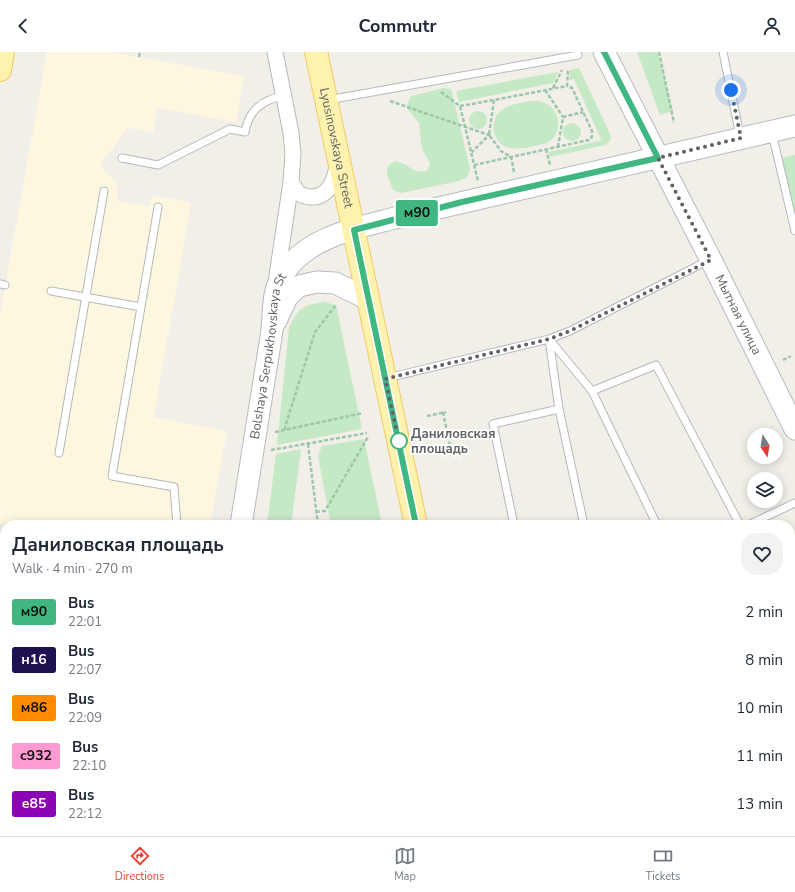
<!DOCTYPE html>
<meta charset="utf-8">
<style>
:root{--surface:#fff;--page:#f2f2f3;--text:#1f2937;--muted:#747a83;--line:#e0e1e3;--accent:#ea4335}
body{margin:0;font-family:"Nunito Sans",sans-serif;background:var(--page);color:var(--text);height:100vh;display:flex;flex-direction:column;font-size:15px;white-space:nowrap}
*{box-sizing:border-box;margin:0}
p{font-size:13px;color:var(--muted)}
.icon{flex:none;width:22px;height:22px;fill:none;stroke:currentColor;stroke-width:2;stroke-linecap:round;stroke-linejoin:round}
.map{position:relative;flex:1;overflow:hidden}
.sheet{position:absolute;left:0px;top:468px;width:795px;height:316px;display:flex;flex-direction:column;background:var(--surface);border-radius:16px 16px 0 0;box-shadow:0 2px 10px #0003}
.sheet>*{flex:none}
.badge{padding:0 8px;border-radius:3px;font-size:14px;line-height:26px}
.needle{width:26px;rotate:168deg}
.buttons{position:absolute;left:747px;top:376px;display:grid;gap:8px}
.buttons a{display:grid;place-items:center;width:36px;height:36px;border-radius:50%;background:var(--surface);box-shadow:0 2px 10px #0003;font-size:20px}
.you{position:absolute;width:20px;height:20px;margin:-10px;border:3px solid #fff;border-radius:50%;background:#1a73e8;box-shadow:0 0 0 6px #1a73e833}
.map>.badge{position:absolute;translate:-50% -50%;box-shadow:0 0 0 2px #fff}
.round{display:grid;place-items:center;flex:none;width:42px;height:42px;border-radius:16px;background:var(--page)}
.head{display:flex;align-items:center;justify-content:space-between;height:68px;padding:0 12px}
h1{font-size:19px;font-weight:700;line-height:30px}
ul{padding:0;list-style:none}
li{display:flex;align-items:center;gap:12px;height:48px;padding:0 12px}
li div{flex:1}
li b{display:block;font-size:15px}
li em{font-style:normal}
li .badge{min-width:44px;font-weight:700;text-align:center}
header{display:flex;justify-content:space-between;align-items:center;height:52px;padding:0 12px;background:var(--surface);font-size:18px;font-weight:700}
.menu{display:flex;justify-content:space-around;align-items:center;height:56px;border-top:1px solid var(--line);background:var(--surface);font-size:11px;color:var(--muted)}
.menu a{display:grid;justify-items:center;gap:2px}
.menu .on{color:var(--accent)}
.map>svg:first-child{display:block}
.commercial{fill:#fef7e0}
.green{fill:#c5e8c5}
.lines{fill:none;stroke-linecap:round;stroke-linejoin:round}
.lane-casing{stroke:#b5b8bc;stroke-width:9}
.street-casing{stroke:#b5b8bc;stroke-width:17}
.secondary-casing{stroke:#b6babf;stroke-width:23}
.primary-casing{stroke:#f2c960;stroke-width:24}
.path{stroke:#9cc7a9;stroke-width:2.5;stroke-dasharray:4 2;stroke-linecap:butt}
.lane{stroke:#fff;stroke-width:7}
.street{stroke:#fff;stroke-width:15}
.secondary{stroke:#fff;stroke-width:21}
.primary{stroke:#fff2af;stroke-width:22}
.line-casing{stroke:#fff;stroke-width:9}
.line{stroke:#40b781;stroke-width:6}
.walk{stroke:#5f6368;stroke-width:4;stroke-dasharray:0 7.2}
.stop-dot{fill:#fff;stroke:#40b781;stroke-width:2}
.labels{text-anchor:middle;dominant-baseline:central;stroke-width:4;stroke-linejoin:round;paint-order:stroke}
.street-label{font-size:13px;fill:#5f6368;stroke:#fff}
.stop-label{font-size:13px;font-weight:bold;fill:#5f6368;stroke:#fff;text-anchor:start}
</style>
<header><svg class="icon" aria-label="back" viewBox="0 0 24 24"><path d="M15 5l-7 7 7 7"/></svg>Commutr<svg class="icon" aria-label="person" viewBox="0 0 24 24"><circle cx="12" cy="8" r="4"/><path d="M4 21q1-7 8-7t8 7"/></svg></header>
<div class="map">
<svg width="795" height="784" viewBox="0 0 795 784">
<rect width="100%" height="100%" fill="#f1efe8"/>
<path class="commercial" d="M 47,0 L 109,0 L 244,24 L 236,70 L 157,56 L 153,80 L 127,76 L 100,113 L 118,131 L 116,149 L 150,154 L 152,144 L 191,150 L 154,365 L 227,379 L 210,473 L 0,472 L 0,262 Z"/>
<path class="green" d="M 637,0 L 658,0 L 673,59 L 660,63 Z
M 579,16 L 611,84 C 611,89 609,91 605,93 L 550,105 L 549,100 L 600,89 L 601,87 L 574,27 L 569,28 L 570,18 Z
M 558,20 L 553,31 L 459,50 L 456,39 Z
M 444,36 L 450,37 L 452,40 L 470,117 L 467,125 L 459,129 L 401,141 L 393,138 L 387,123 L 388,114 L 395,109 C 409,111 411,122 427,119 L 430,111 L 422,97 L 419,71 L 408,58 L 407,52 L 411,44 Z
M 530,49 C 535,49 540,49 545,51 C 560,58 563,79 550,89 C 546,92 540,93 535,94 C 520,97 502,101 495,83 C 493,80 493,75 494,71 C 497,53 516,52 530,49 Z
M469 68a9 9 0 1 1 18 0a9 9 0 1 1-18 0Z
M563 80a9 9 0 1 1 18 0a9 9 0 1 1-18 0Z
M 795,103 L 795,171 L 781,106 Z
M 324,250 L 336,253 L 362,377 L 277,393 L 289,276 C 299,255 301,254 324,250 Z
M 364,387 L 382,473 L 331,473 L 318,404 L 322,394 Z
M 301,397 L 291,473 L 267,473 L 276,402 Z
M 226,779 L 369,779 L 371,784 L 226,784 Z
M 384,779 L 447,779 L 448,784 L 386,784 Z"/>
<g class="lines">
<g class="lane-casing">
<path id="lane" d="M 723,0 L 740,84
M 328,48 L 578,3
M 772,81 L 795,179
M 122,106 L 158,113 L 230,77 L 245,80 C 249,57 262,49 284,43
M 0,232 L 5,233
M 51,239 L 141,255 L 112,424 L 174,435 L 177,473
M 141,255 L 158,155
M 549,287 L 592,339 L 657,473
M 387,326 L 549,287 L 570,279 L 709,208
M 592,339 L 656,313 L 740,473
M 559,357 L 584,473
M 59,401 L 104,139
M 514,473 L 493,372 L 559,357 L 549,287
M 748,473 L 795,451
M 0,499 L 5,500
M 790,574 L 795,584
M 790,676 L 795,675
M 790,750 L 795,764
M 95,784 L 96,779
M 574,784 L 574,779
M 687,784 L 701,779"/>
</g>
<g class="street-casing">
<path id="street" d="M 275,0 L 291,81 L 293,101 L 291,130 L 276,230
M 291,130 L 298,141 C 302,143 306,145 310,145 C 330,146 335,126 338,111"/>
</g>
<g class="secondary-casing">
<g id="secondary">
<path id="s1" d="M 604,0 L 711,208 L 795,377"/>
<path d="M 276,269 L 287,245 L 299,234 L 317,230 L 335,231 L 368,247"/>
<path id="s2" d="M 241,473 C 251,410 261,348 271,285 C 275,261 270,242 284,221 C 307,185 357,176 395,166 L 795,74"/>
<path d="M 188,784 L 189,779"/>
</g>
</g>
<g class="primary-casing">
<g id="primary">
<path id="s3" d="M 316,0 L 416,473"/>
<path d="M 0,18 L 3,0"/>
<path d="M 481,779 L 482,784"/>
</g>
</g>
<path class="path" d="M 659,0 L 674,71
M 139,5 L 140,0
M 553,36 L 562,18
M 545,38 L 563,65
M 441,40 L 460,54 L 478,129
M 390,49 L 489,83 L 472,100
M 460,54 L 494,48
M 558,95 L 563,65 L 583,60
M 546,97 L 550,113
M 474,113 L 589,88 L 592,85 L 592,79 L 572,36 L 567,34
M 514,120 L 511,105 L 501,99 L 489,83 L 494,48 L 567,34 L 568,17
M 783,308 L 791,304
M 443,360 L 451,399 L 455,398
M 427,364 L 446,360
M 285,378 L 285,375 L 315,280 L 336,253
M 275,380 L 363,361
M 308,392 L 318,473
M 271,398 L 367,381
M 316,460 L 325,459 L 368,385
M 375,779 L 377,784"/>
<use href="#lane" class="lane"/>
<use href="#street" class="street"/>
<use href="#secondary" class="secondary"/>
<use href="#primary" class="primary"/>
</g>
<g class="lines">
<g class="line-casing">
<path id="line" d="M 416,473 L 354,178 L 462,150 L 658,106 L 604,0"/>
</g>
<use href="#line" class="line"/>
<path class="walk" d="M 399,389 L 385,327 L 549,287 L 570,279 L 711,208 L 658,106 L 741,86 L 731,38"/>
</g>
<circle class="stop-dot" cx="399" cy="389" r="8"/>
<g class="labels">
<g class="street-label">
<text stroke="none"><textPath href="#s3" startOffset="98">Lyusinovskaya Street</textPath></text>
<text stroke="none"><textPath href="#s1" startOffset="295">Мытная улица</textPath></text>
<text stroke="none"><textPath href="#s2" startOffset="171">Bolshaya Serpukhovskaya St</textPath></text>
</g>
<g class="stop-label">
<text x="411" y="382">Даниловская<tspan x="411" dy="15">площадь</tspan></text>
</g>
</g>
</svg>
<div class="buttons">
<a><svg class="needle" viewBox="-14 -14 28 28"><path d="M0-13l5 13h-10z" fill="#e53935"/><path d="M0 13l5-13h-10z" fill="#747a83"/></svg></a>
<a><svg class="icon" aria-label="layers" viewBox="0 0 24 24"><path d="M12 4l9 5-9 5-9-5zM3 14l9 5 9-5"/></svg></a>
</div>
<div class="you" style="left:731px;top:38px"></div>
<b class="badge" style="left:417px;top:161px;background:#40b781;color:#111">м90</b>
<section class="sheet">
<div class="head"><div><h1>Даниловская площадь</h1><p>Walk · 4 min · 270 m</p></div><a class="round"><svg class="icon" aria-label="heart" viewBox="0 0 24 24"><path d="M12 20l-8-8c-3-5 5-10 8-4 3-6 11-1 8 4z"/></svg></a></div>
<ul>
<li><span class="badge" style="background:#40b781;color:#111">м90</span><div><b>Bus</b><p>22:01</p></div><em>2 min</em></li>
<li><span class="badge" style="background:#1f1051;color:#fff">н16</span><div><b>Bus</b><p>22:07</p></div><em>8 min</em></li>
<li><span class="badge" style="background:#ff8b00;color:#111">м86</span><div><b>Bus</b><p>22:09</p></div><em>10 min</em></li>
<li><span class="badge" style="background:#ff9ad2;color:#111">с932</span><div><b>Bus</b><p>22:10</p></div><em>11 min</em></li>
<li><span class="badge" style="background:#8b04b6;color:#fff">е85</span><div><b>Bus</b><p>22:12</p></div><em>13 min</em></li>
</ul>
</section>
</div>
<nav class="menu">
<a class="on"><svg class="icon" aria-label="directions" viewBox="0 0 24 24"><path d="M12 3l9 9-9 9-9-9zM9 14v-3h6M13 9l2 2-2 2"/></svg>Directions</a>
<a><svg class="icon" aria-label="map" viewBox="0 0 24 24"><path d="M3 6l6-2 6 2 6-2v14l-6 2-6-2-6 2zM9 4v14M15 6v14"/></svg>Map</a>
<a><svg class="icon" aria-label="tickets" viewBox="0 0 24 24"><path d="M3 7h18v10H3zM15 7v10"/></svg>Tickets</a>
</nav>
